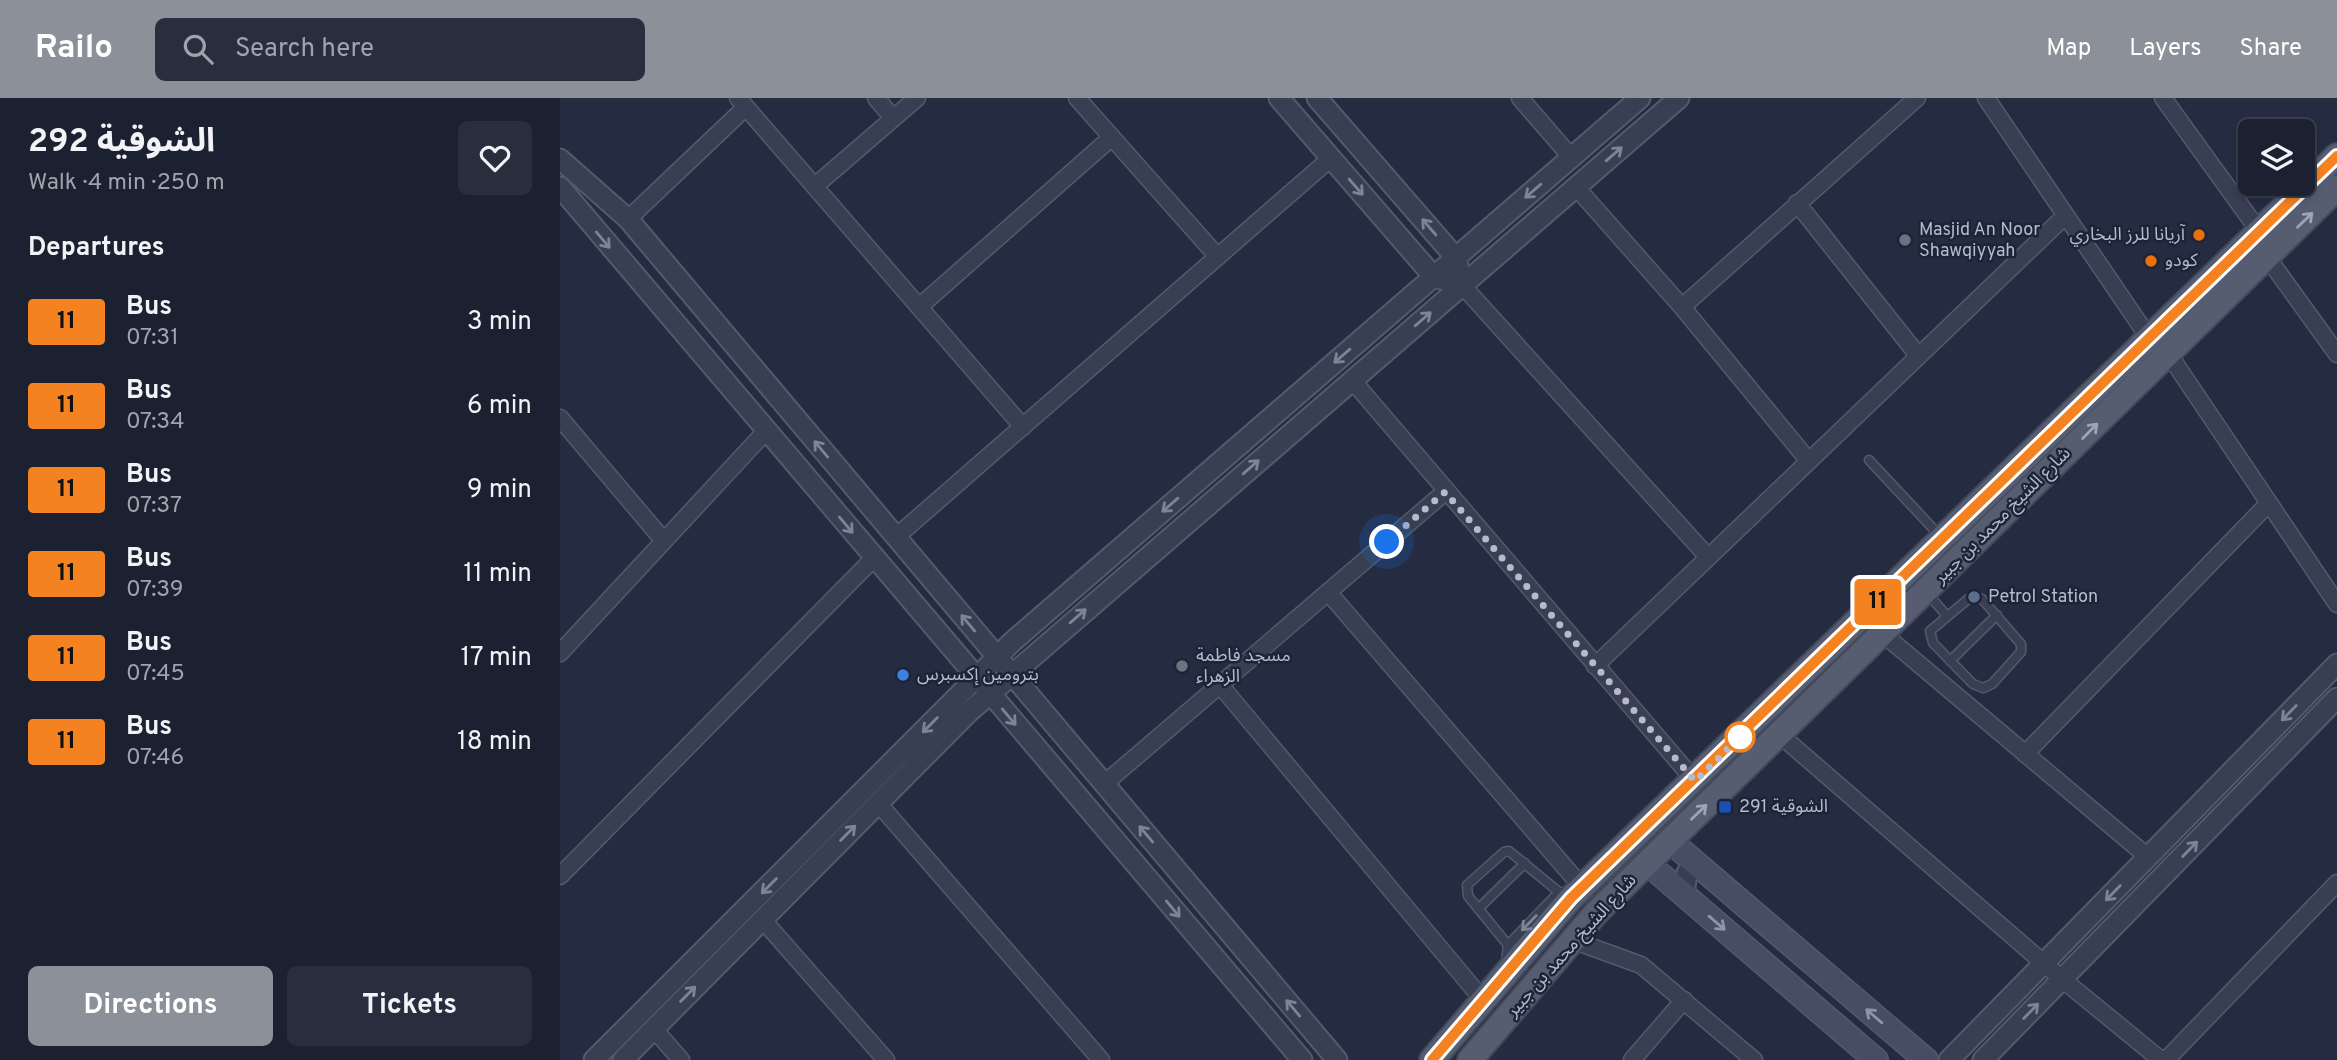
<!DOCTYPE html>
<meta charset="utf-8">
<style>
:root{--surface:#1c2132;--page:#292e3e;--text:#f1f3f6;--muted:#a0a3ac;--line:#3a3e4d;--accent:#8c9099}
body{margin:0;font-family:Overpass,"Noto Sans Arabic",sans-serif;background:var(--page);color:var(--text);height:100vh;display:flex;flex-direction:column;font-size:26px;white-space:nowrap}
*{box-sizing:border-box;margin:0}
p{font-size:23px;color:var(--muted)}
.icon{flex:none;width:38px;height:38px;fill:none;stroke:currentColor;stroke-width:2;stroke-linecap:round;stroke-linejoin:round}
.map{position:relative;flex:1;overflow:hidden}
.sheet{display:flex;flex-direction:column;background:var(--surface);width:560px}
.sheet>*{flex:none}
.badge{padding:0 14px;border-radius:5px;font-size:24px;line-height:46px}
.buttons{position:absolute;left:1678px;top:21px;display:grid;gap:14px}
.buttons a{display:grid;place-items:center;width:77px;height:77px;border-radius:10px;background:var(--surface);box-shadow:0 4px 10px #0003,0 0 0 2px var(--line);font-size:35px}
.you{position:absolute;width:35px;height:35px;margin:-18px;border:5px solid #fff;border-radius:50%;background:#1a73e8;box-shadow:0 0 0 10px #1a73e833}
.map>.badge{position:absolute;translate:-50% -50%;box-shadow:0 0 0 4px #fff}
h2{padding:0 28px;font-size:26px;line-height:63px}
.round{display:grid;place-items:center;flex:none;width:74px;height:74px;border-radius:10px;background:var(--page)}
.summary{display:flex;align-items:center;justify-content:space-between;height:119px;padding:0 28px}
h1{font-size:33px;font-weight:700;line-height:52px}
.cta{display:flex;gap:14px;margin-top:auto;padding:14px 28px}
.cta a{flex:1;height:80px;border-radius:10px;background:var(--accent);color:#fff;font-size:28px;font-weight:700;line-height:80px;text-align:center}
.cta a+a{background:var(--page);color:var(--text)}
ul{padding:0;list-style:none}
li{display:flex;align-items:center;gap:21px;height:84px;padding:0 28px}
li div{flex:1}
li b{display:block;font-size:26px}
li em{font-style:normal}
li .badge{min-width:77px;font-weight:700;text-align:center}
header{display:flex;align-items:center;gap:42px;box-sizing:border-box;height:98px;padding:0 35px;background:var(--accent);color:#fff}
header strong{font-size:33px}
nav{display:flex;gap:38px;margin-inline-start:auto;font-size:24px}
.search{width:490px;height:63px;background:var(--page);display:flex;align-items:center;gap:18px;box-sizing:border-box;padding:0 24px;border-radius:10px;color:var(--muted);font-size:26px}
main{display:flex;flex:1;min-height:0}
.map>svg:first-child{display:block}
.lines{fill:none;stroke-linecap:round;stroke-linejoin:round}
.service-casing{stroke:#545a6c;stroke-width:11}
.minor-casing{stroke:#545a6c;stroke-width:19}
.tertiary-casing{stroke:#545a6c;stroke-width:23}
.secondary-casing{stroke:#545a6c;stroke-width:26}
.primary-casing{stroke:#43485b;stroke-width:28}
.service{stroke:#393f52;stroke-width:8}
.minor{stroke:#393f52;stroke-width:16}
.tertiary{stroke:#393f52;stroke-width:19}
.secondary{stroke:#474d65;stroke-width:23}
.primary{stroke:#575d71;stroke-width:24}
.oneway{stroke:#7e8395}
.oneway2{stroke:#9ea3b5}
.oneway3{stroke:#8f94a8}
.line-casing{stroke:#fff;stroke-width:16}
.line{stroke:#f58220;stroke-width:10}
.walk{stroke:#b6bacc;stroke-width:7;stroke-dasharray:0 12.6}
.food-dot{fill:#e8710a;stroke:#1e2437;stroke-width:2.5}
.worship-dot{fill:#6b7280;stroke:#1e2437;stroke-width:2.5}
.service-dot{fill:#5c6f8a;stroke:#1e2437;stroke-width:2.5}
.shop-dot{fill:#3f7fe0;stroke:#1e2437;stroke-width:2.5}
.stop-dot{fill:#fff;stroke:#f58220;stroke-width:3.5}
.transit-dot{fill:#1a4fb4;stroke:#1e2437;stroke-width:2.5}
.labels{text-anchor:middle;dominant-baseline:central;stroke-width:5;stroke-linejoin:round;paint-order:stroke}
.poi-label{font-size:18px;fill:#b6bacc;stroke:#1e2437;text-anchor:start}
.street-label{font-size:18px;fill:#b6bacc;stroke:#1e2437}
</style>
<header>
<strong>Railo</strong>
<div class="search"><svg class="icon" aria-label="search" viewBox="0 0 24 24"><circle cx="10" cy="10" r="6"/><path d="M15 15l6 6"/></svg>Search here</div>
<nav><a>Map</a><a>Layers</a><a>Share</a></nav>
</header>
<main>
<section class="sheet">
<div class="summary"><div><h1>الشوقية 292</h1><p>Walk · 4 min · 250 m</p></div><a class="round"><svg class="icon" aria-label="heart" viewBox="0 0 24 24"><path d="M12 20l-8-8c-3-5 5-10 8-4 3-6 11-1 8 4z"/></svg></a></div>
<h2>Departures</h2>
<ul>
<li><span class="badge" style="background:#f58220;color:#111">11</span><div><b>Bus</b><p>07:31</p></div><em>3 min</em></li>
<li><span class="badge" style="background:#f58220;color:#111">11</span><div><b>Bus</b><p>07:34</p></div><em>6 min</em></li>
<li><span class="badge" style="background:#f58220;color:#111">11</span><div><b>Bus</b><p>07:37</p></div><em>9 min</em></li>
<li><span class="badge" style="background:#f58220;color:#111">11</span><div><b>Bus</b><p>07:39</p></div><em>11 min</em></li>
<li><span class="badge" style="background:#f58220;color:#111">11</span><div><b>Bus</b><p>07:45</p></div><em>17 min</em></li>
<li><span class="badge" style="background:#f58220;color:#111">11</span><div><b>Bus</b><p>07:46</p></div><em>18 min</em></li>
</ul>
<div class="cta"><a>Directions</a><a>Tickets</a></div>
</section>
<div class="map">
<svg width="1777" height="962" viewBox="0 0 1777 962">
<rect width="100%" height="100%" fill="#252c42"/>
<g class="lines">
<g class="service-casing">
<path id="service" d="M 1309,362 L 1381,439
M 1368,496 L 1387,518
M 1413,497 L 1422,501 L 1461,546 L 1461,554 L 1432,586 L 1423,590 L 1413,586 L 1373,545 L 1370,533 Z
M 1390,563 L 1437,517
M 918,811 L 965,765
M 948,847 L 908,798 L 907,787 L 944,754 L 949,753 L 999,794
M 946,864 L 948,847 L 999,794 L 1004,794"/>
</g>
<g class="minor-casing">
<path id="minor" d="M 178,0 L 463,329
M 316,0 L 333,20
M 517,0 L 658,159
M 960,0 L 1011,59
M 1426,0 L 1589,240
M 1603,0 L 1699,133
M 255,88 L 357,0
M 1016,89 L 1122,209 L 1248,362
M 1237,105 L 1357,256
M 68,121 L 186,9
M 1707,159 L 1777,256
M 902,187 L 1148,459
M 359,209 L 552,39
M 1122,209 L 1357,0
M 1608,255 L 1777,506
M 792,282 L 1135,683
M 0,320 L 104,443
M 336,439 L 771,60
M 768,494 L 1022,789
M 1322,535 L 1588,759
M 0,555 L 206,333
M 1035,568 L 1505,118
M 660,587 L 923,902
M 1219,636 L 1502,881 L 1601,962
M 1465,656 L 1709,405
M 544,686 L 885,394
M 318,705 L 541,962
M 0,778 L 314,460
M 202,821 L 326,962
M 1012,842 L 1081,867 L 1194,962
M 94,931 L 121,962
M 1072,962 L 1124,902
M 1606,962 L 1777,785"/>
</g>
<g class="tertiary-casing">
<path id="tertiary" d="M 719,0 L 874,179 L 885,182
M 757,0 L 896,160 L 899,172
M 0,61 L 68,121 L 777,962
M 0,89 L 742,962
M 1124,796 L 1127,775 L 1142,770
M 34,962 L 452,544 L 1080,0
M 63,962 L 409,614 L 1119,0
M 1389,962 L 1777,566
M 1423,962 L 1777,600"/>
</g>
<g class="secondary-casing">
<path id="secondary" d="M 1110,743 L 1366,962
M 1087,765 L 1316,962"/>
</g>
<g class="primary-casing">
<path id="primary" d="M 872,962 L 1011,800 L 1777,58
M 910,962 L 1036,815 L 1777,90"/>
</g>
<use href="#service" class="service"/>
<use href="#minor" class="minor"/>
<use href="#tertiary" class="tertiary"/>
<use href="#secondary" class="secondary"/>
<use href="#primary" class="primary"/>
</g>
<defs><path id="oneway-shaft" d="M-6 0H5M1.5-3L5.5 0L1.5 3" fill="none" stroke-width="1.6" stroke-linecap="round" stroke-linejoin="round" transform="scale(1.75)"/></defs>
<g class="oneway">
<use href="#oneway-shaft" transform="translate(1054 56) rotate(-41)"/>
<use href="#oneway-shaft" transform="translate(796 89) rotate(49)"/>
<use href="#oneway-shaft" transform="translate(973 93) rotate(139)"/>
<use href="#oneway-shaft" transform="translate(869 129) rotate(-131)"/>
<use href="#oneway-shaft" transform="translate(43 142) rotate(50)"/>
<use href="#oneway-shaft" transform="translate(863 221) rotate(-41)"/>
<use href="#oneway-shaft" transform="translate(782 258) rotate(139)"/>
<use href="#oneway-shaft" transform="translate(261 351) rotate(-130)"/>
<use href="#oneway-shaft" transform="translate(691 369) rotate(-41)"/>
<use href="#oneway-shaft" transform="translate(610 407) rotate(139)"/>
<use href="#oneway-shaft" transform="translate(286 427) rotate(50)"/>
<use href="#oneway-shaft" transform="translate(518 518) rotate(-41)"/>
<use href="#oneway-shaft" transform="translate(408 525) rotate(-130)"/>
<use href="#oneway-shaft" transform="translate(1729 615) rotate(134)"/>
<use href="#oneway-shaft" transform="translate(449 619) rotate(50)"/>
<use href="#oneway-shaft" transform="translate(370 627) rotate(135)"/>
<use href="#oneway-shaft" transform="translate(288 735) rotate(-45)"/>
<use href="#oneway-shaft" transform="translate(586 736) rotate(-130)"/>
<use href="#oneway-shaft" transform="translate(1630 751) rotate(-46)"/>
<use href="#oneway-shaft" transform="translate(209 788) rotate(135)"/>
<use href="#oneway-shaft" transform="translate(1553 795) rotate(134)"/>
<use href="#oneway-shaft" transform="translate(613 811) rotate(50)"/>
<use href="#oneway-shaft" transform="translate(969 825) rotate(134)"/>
<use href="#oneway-shaft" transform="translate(128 896) rotate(-45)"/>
<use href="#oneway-shaft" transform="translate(733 910) rotate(-130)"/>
<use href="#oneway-shaft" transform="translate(1471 913) rotate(-46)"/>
</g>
<g class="oneway2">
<use href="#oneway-shaft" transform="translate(1745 122) rotate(-44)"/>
<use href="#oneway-shaft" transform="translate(1530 333) rotate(-45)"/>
<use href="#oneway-shaft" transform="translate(1139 714) rotate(-44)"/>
</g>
<g class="oneway3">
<use href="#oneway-shaft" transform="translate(1157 825) rotate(41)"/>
<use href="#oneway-shaft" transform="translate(1314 918) rotate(-139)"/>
</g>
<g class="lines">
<g class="line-casing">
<path id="line" d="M 872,962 L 1011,800 L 1777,58"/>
</g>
<use href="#line" class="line"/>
<path class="walk" d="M 827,444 L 885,394 L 1135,683 L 1180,639"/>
</g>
<g class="food-dot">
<circle cx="1639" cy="137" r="7"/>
<circle cx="1591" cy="163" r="7"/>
</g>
<g class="worship-dot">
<circle cx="1345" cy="142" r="7"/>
<circle cx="622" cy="568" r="7"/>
</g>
<circle class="service-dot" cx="1414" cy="499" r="7"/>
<circle class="shop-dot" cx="343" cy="577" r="7"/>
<circle class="stop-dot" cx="1180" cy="639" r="14"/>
<rect class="transit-dot" x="1158" y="702" width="14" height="14" rx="3.5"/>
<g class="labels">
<g class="poi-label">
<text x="1359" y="132">Masjid An Noor<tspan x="1359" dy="21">Shawqiyyah</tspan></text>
<text x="1625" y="137" text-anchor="end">آريانا للرز البخاري</text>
<text x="1605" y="163">كودو</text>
<text x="1428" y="499">Petrol Station</text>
<text x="636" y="558">مسجد فاطمة<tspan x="636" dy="21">الزهراء</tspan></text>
<text x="357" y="577">بترومين إكسبرس</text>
<text x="1179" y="709">الشوقية 291</text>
</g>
<g class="street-label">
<text transform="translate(1443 418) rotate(-45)">شارع الشيخ محمد بن جبير</text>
<text transform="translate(1012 848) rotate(-48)">شارع الشيخ محمد بن جبير</text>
</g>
</g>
</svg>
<div class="buttons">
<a><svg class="icon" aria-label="layers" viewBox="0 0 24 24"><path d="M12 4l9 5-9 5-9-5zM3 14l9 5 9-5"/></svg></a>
</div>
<div class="you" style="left:827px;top:444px"></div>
<b class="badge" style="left:1318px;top:504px;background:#f58220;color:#111">11</b>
</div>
</main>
